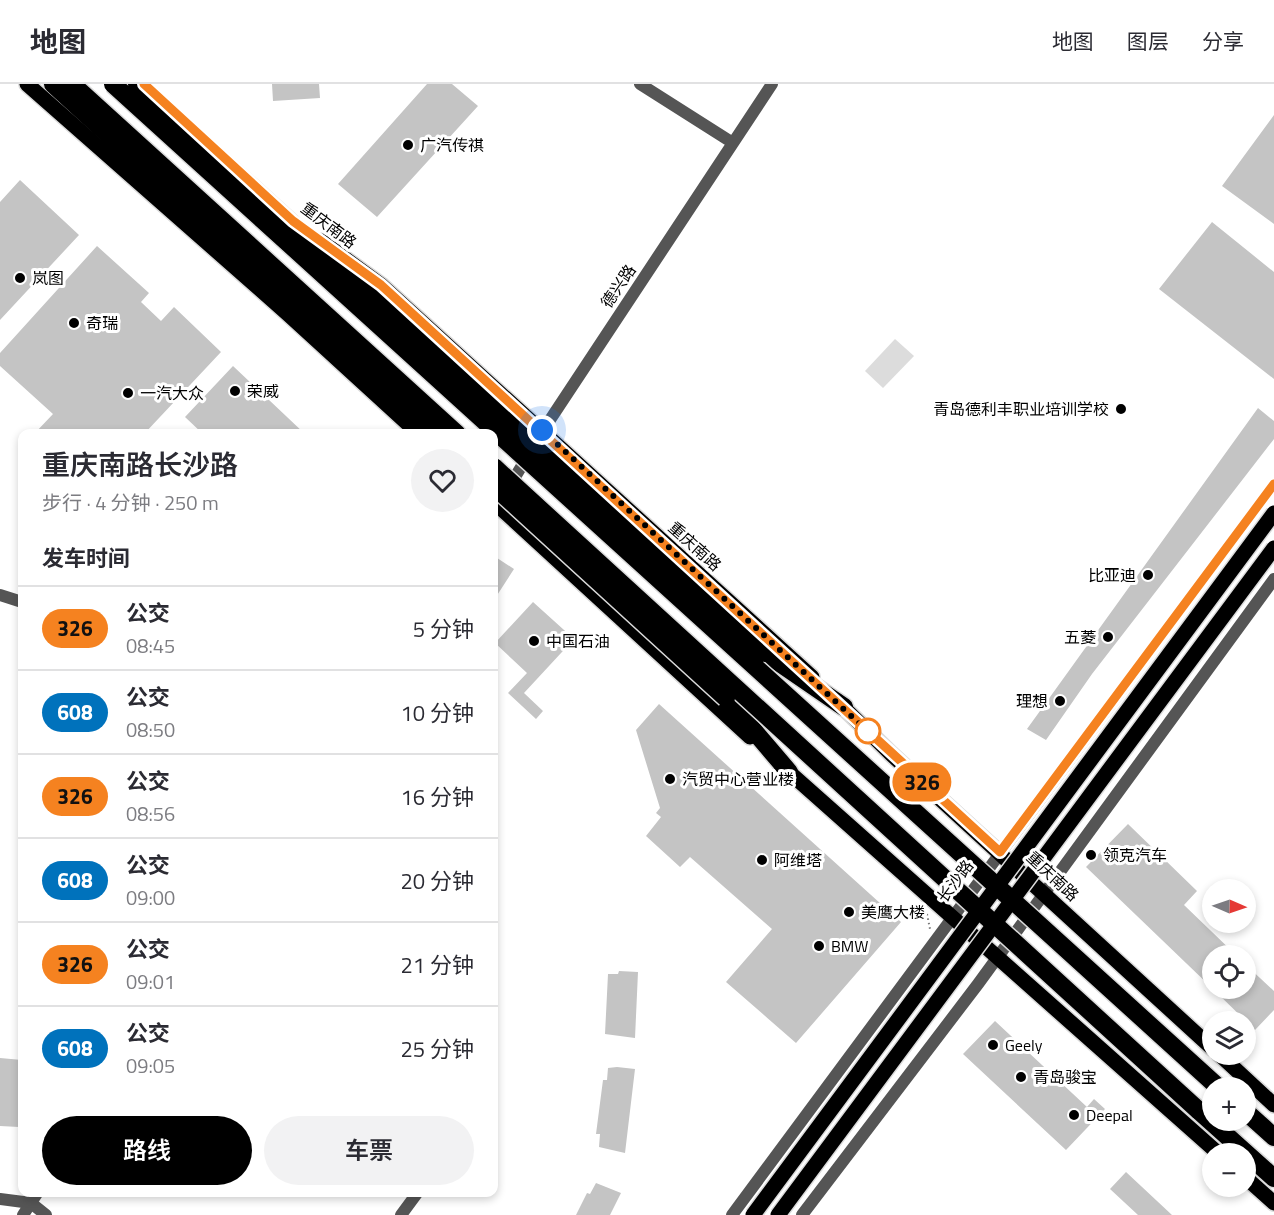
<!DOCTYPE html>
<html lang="zh">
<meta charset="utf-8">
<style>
:root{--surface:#fff;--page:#f2f2f3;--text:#2b2b33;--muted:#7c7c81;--line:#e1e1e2;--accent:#000}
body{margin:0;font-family:"Titillium Web","Noto Sans SC",sans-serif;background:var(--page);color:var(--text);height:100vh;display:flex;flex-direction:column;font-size:22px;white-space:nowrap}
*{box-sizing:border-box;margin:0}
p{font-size:20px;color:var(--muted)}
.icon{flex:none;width:33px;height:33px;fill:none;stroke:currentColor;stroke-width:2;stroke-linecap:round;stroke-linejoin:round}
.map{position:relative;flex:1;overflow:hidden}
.sheet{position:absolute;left:18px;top:345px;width:480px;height:768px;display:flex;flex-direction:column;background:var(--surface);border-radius:12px;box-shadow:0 3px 9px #0003}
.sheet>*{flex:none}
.badge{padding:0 12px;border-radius:20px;font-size:21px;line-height:39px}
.needle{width:39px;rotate:92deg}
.fabs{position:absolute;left:1202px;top:795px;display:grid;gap:12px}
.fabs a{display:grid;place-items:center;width:54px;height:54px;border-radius:50%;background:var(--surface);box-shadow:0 3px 9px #0003;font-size:30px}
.you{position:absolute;width:30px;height:30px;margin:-15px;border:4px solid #fff;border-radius:50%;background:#1a73e8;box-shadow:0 0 0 9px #1a73e833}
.map>.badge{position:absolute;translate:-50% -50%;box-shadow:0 0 0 3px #fff}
h2{padding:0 24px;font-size:22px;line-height:54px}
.round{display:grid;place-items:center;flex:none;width:63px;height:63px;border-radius:32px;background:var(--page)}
.head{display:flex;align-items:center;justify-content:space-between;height:102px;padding:0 24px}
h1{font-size:28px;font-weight:600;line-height:45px}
.action{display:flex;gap:12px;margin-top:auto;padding:12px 24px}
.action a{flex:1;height:69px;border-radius:36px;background:var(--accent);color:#fff;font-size:24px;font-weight:600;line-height:69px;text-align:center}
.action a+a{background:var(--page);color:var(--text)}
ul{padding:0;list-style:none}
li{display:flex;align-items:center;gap:18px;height:84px;padding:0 24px;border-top:2px solid var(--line)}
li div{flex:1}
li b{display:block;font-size:22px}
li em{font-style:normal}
li .badge{min-width:66px;font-weight:700;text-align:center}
header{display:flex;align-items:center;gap:36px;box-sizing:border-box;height:84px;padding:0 30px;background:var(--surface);border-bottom:2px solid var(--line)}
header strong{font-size:28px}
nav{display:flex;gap:33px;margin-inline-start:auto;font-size:21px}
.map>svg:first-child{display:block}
.green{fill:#dcdcdc}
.building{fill:#c4c4c4}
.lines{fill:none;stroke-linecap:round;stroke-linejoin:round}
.major-casing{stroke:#dbdbdb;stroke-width:18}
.highway-casing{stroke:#dbdbdb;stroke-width:21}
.path{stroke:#777;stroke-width:2;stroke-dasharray:1.5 3;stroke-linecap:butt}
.minor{stroke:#555;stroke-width:12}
.major{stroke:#000;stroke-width:15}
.highway{stroke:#000;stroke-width:18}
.major-bridge-casing{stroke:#dbdbdb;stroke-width:18;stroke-linecap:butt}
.highway-bridge-casing{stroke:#dbdbdb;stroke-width:21;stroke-linecap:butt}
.major-bridge{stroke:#000;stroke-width:15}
.highway-bridge{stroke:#000;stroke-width:18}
.line-casing{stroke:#fff;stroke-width:14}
.line{stroke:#f58220;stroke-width:9}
.walk{stroke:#000;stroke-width:6;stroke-dasharray:0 10.8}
.poi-dot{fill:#000;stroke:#fff;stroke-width:2}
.stop-dot{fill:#fff;stroke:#f58220;stroke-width:3}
.labels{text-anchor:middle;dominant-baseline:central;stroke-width:6;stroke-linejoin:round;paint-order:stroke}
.poi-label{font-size:16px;fill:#000;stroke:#fff;text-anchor:start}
.street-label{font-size:16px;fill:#000;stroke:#fff}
</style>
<header>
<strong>地图</strong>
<nav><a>地图</a><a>图层</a><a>分享</a></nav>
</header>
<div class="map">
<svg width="1274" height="1131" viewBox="0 0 1274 1131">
<rect width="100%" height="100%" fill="#fff"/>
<path class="green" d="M 895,255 L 914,272 L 883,304 L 865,287 Z"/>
<path class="building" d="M 272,0 L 319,0 L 320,14 L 273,17 Z
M 427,0 L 452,0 L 478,22 L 377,133 L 338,100 Z
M 1274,31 L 1274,140 L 1222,102 Z
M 20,96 L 79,151 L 0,236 L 0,118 Z
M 1212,138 L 1274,188 L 1274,295 L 1159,205 Z
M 97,162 L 149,209 L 141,218 L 161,237 L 174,223 L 221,268 L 144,350 L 34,350 L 53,330 L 0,282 L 0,269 Z
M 233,282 L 305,350 L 203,350 L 185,333 Z
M 1258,324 L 1274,337 L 1274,355 L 1092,590 L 1046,656 L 1027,645 Z
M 494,472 L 514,485 L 494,516 Z
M 533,518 L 574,555 L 524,609 L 543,627 L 536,635 L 508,609 L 527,589 L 495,559 Z
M 659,620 L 901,838 L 796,959 L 726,898 L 772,845 L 690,773 L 680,783 L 646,752 L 661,733 L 656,729 L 660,724 L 636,646 Z
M 1128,740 L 1197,807 L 1184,821 L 1237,872 L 1212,872 L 1212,904 L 1086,783 Z
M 1245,880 L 1274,907 L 1274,926 L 1255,946 L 1212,904 L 1245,904 Z
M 619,887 L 638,888 L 635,954 L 605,950 L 608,890 L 618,890 Z
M 995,937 L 1087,1023 L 1094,1015 L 1105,1025 L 1066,1066 L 963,970 Z
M 0,974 L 22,976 L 19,1043 L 0,1042 Z
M 617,983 L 635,985 L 625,1069 L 599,1063 L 600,1050 L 596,1050 L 603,996 L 607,996 L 608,984 Z
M 1126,1088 L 1172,1131 L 1138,1131 L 1110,1105 Z
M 596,1099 L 621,1109 L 610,1131 L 576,1131 L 587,1109 L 590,1110 Z"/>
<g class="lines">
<g class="major-casing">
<path id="major" d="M 27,0 L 288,230 L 419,350
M 321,157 L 381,201 L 812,593
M 494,418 L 750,653
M 836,616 L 891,670 L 1212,964
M 781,681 L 1219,1070
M 1219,970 L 1274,1021
M 1245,1093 L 1274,1119"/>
</g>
<g class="highway-casing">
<path id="highway" d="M 53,0 L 435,350
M 72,0 L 457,350
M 765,569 L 844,623
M 726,614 L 789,688
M 1198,1026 L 1274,1094
M 1245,1027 L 1274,1053"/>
</g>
<path class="path" d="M 927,830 L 930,845"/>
<path class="minor" d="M 640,0 L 733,59
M 538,354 L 772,0
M 509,403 L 529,370
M 0,511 L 22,518
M 0,1115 L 31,1119 L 46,1131
M 23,1131 L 38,1108
M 401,1131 L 418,1108
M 732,1131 L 1274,400
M 802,1131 L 978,900 L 1274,495"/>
<use href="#major" class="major"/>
<use href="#highway" class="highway"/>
<g class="major-bridge-casing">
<path id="major-bridge" d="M 753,1131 L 1274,429
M 778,1131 L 1274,464"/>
</g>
<g class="highway-bridge-casing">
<path id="highway-bridge" d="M 113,0 L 1218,1003
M 137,0 L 765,569
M 494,383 L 1198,1026
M 494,402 L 726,614"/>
</g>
<use href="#major-bridge" class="major-bridge"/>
<use href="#highway-bridge" class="highway-bridge"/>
</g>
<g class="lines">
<g class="line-casing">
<path id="line" d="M 144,0 L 293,137 L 381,201 L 1000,768 L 1274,400"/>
</g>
<use href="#line" class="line"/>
<path class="walk" d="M 542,346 L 875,654 L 868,647"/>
</g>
<g class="poi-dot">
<circle cx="408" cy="61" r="6"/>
<circle cx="20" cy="194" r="6"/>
<circle cx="74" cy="239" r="6"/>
<circle cx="235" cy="307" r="6"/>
<circle cx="128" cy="309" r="6"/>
<circle cx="1121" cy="325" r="6"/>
<circle cx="1148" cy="491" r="6"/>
<circle cx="1108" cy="553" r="6"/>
<circle cx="534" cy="557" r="6"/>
<circle cx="1060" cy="617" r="6"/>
<circle cx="670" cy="695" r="6"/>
<circle cx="1091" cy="771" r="6"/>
<circle cx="762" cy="776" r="6"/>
<circle cx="849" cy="828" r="6"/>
<circle cx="819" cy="862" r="6"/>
<circle cx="993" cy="961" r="6"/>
<circle cx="1021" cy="993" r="6"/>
<circle cx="1074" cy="1031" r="6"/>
</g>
<circle class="stop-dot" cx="868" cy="647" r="12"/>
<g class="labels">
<g class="poi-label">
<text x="420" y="61">广汽传祺</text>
<text x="32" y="194">岚图</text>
<text x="86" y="239">奇瑞</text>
<text x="247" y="307">荣威</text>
<text x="140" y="309">一汽大众</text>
<text x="1109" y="325" text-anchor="end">青岛德利丰职业培训学校</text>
<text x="1136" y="491" text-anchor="end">比亚迪</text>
<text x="1096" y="553" text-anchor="end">五菱</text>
<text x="546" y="557">中国石油</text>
<text x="1048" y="617" text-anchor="end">理想</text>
<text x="682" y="695">汽贸中心营业楼</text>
<text x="1103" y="771">领克汽车</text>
<text x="774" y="776">阿维塔</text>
<text x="861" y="828">美鹰大楼</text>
<text x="831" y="862">BMW</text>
<text x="1005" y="961">Geely</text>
<text x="1033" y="993">青岛骏宝</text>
<text x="1086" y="1031">Deepal</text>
</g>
<g class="street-label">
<text transform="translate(329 141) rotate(37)">重庆南路</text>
<text transform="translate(618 202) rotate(-56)">德兴路</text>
<text transform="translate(695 462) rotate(42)">重庆南路</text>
<text transform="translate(1053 792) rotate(43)">重庆南路</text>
<text transform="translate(955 797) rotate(-53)">长沙路</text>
</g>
</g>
</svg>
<div class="fabs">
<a><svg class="needle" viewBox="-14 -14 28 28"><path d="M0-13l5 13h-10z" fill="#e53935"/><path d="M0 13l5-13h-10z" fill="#7c7c81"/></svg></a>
<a><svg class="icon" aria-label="locate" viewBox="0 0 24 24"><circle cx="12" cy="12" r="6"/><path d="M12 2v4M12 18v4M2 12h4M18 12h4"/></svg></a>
<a><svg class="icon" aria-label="layers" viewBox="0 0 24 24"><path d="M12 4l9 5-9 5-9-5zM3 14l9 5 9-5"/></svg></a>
<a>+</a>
<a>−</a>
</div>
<div class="you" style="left:542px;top:346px"></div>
<b class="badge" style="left:922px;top:698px;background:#f58220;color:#111">326</b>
<section class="sheet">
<div class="head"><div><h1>重庆南路长沙路</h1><p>步行 · 4 分钟 · 250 m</p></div><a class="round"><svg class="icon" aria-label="heart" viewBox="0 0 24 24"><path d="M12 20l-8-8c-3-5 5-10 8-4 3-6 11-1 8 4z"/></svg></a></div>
<h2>发车时间</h2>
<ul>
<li><span class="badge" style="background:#f58220;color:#111">326</span><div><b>公交</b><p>08:45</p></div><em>5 分钟</em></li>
<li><span class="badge" style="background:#0072bc;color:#fff">608</span><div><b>公交</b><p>08:50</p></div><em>10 分钟</em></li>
<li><span class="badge" style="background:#f58220;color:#111">326</span><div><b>公交</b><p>08:56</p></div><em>16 分钟</em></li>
<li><span class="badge" style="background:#0072bc;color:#fff">608</span><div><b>公交</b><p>09:00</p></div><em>20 分钟</em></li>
<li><span class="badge" style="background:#f58220;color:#111">326</span><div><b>公交</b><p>09:01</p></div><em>21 分钟</em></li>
<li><span class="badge" style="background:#0072bc;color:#fff">608</span><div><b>公交</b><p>09:05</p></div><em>25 分钟</em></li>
</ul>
<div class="action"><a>路线</a><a>车票</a></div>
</section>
</div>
